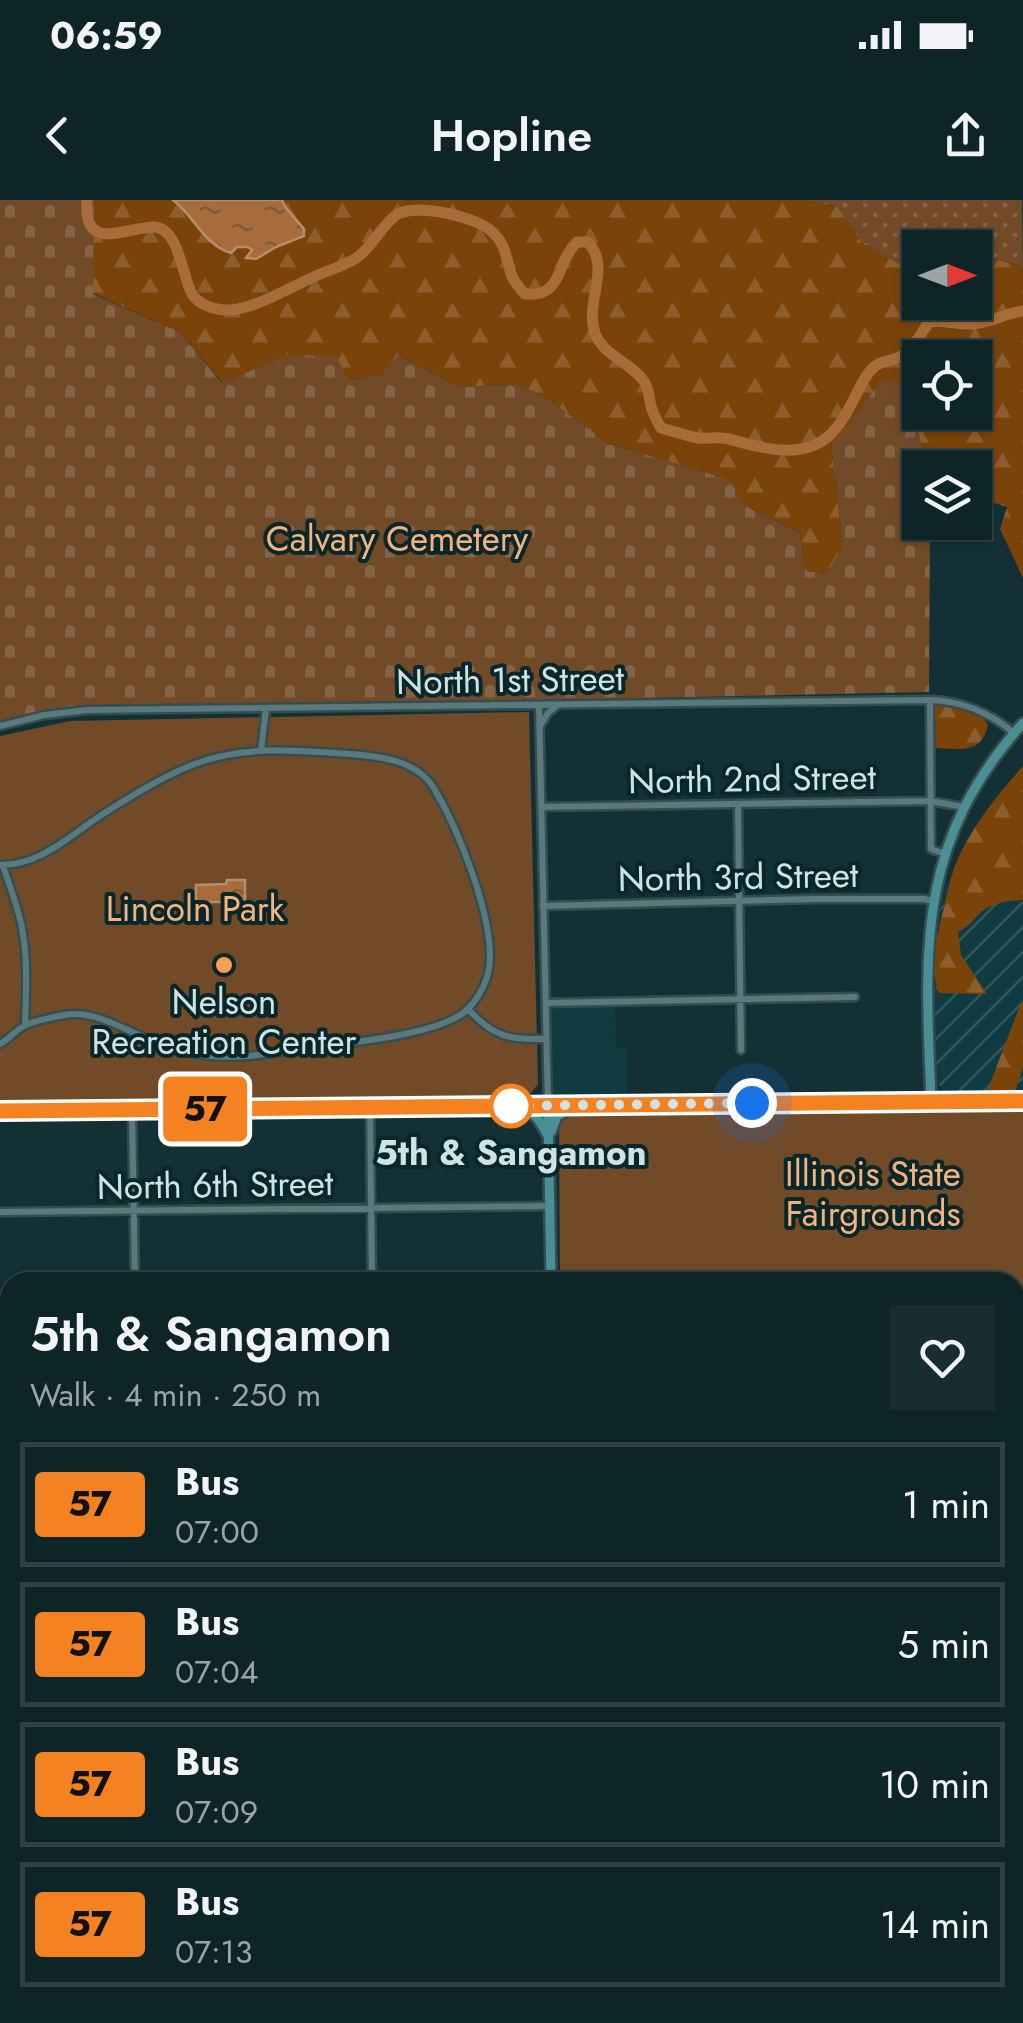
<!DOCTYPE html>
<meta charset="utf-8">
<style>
:root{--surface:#0e2528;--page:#172d30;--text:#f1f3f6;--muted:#9ba5a8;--line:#2e4245}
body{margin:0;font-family:Jost,sans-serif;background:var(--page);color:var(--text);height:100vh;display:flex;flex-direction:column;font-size:38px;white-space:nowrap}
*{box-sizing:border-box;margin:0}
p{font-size:32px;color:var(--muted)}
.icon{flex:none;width:55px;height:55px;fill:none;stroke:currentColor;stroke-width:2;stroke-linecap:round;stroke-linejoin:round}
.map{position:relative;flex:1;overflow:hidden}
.sheet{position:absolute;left:0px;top:1072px;width:1025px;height:752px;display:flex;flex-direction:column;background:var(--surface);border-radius:30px 30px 0 0;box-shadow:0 2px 8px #0004,0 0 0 2px var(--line)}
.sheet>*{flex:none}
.badge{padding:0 20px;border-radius:8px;font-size:35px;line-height:65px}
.needle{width:65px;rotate:90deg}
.fabs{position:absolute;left:902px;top:30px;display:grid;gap:20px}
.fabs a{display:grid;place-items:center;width:90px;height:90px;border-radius:0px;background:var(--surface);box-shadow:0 2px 8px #0004,0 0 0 2px var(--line);font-size:50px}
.you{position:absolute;width:50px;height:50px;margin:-25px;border:8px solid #fff;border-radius:50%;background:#1a73e8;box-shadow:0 0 0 15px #1a73e833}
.map>.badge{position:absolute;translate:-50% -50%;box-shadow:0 0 0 5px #fff}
.round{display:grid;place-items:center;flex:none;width:105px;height:105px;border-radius:0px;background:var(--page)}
.summary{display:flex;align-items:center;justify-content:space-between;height:170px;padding:0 30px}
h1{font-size:48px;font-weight:600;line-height:75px}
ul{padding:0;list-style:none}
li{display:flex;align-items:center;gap:30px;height:125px;margin:0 20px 15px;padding:0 10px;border:5px solid var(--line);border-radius:0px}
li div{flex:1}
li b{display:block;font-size:38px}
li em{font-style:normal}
li .badge{min-width:110px;font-weight:700;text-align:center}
.status{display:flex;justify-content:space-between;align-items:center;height:70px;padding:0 50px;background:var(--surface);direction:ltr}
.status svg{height:28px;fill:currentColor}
header{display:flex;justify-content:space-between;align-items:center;height:130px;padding:0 30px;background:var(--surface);font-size:45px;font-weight:600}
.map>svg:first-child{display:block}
.built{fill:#103b40}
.industrial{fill:url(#industrial-furrows)}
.grass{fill:url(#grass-dots)}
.forest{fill:url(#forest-firs);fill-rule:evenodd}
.cemetery{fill:url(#cemetery-stones)}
.park{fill:#714a28}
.water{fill:url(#water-ripples);stroke:#b48f6d;stroke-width:2.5}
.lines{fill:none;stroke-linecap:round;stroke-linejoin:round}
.river{stroke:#a76c3a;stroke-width:11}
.street-casing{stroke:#364d50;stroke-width:11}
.secondary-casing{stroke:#364d50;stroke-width:14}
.primary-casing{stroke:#364d50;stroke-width:15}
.street{stroke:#59797d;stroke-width:6}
.secondary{stroke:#4b8f96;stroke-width:9}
.primary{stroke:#3da4af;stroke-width:10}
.rail-casing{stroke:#81989b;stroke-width:6}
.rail{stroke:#08272b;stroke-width:2.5;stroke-dasharray:8;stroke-linecap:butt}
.line-casing{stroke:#fff;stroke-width:22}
.line{stroke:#f58220;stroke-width:15}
.walk{stroke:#d1e2e5;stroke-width:10;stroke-dasharray:0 18}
.poi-dot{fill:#fa9f4f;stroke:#08272b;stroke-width:4}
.stop-dot{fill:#fff;stroke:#f58220;stroke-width:5}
.labels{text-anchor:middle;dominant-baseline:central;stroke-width:8;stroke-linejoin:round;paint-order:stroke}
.park-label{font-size:35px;fill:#f5b27d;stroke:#08272b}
.street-label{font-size:35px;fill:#d1e2e5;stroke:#08272b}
.poi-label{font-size:35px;fill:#d1e2e5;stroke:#08272b}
.stop-label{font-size:35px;font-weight:bold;fill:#d1e2e5;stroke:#08272b}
</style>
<div class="status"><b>06:59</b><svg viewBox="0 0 49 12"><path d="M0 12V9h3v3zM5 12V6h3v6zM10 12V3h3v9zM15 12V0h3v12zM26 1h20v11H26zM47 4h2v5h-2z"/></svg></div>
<header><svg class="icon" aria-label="back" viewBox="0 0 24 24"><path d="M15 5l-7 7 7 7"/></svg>Hopline<svg class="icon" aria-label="share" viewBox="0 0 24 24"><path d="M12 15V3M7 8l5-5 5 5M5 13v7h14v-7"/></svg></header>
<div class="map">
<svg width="1023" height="1823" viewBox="0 0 1023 1823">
<defs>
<pattern id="industrial-furrows" width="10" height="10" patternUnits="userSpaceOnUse" patternTransform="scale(2.5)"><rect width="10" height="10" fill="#103b40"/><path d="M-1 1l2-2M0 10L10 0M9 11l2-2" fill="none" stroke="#32575b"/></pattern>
<pattern id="grass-dots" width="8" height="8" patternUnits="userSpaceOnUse" patternTransform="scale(2.5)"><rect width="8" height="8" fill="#714a28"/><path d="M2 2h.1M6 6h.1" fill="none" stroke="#846447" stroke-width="1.8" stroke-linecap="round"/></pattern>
<pattern id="forest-firs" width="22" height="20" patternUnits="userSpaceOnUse" patternTransform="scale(2.5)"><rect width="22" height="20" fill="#7a4309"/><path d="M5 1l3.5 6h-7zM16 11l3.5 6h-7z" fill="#8c5e2d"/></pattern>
<pattern id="cemetery-stones" width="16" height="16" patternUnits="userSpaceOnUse" patternTransform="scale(2.5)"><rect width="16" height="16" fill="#714a28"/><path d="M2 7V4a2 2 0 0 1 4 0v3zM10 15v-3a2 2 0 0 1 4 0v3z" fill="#846447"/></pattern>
<pattern id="water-ripples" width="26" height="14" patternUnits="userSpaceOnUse" patternTransform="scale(2.5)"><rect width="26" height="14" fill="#a76c3a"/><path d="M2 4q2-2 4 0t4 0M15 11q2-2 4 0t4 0" fill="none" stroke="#7d5c3e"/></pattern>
</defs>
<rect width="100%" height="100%" fill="#133135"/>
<path class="built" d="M 615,804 L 616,847 L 627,848 L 627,900 L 553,901 L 549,805 Z"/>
<path class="industrial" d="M 1023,684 L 1023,895 L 947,894 L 937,883 L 935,825 L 936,735 L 945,685 Z"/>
<path class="grass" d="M 803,0 L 1022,0 L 1023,72 L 1018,65 L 987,57 L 975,64 L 975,48 L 920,48 L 920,68 L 917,75 L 862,43 L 838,7 Z"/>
<path class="forest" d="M 3,0 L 803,0 L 838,7 L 862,43 L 917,74 L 920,68 L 920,102 L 975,102 L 975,64 L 986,57 L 1018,65 L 1023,72 L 1023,378 L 1000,329 L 1007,307 L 975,297 L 975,268 L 928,267 L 903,183 L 870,196 L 852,223 L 831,243 L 843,346 L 828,373 L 806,371 L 800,333 L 745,306 L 729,280 L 608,243 L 542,195 L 518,185 L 458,187 L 399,155 L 381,176 L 347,180 L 286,155 L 223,183 L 180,132 L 72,84 ZM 920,158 L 975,158 L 975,212 L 920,212 Z
M 933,504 C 953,506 978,506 988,525 C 981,556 959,548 933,548 Z
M 1023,566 L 1023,700 C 1007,701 988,703 977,716 C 970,724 967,727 958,732 L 961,755 L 987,794 L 939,793 C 930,772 935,746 940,724 C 944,708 947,693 951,678 C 964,635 994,599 1023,566 Z
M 1021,803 L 1023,803 L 1023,867 L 1014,895 L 986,894 Z"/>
<path class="cemetery" d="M 0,0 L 94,0 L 93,94 L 180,132 L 222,183 L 286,155 L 336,156 L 348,180 L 380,176 L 399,155 L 458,187 L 518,185 L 542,195 L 608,243 L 730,280 L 745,306 L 800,333 L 806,371 L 827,373 L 843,346 L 831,243 C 852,223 865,200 884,179 L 903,183 L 928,267 L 920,268 L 920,322 L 930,323 L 929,492 L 548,500 L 111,505 L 70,508 L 0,522 Z"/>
<path class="park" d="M 529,512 L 538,884 L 531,893 L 522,896 L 0,902 L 0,536 L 70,521 Z
M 1023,905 L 1023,1823 L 576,1823 L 576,1815 L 1015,1815 L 1015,1082 L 560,1082 L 559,919 L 574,910 L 585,910 Z"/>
<path class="water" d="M 173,0 L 282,0 L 286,8 L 304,29 L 304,36 L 276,47 L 256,59 L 246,58 L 252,50 L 248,47 L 237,47 L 231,53 C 204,45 195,17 173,0 Z
M 227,680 L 245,680 L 245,702 L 196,702 L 196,685 L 226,684 Z"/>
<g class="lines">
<path class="river" d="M 87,0 C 83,52 121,29 152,27 C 179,25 182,77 192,94 C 198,104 214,110 226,110 C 250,112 294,85 318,75 C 331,69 348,65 359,56 C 373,45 381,27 395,16 C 413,2 473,16 490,30 C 507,44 505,57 512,76 C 515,83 520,89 525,94 C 564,98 556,61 577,42 L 588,42 C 612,68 584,102 595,133 C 603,156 633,163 645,183 C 649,190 649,199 651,206 C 653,214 657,221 661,228 C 673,231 686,236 698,238 C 708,239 719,236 729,239 C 761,248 803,261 831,234 C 848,217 854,195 867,175 C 881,155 892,165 906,153 C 915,145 922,132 929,122 C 945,120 958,125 973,124 C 990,123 1005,113 1023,111"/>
<g class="street-casing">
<path id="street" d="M 930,500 L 931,649 L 945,654
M 539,505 L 548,906
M 0,526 L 44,515 L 87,510 L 930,500 C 962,501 989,512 1014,533
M 540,526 L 548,513 L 558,505
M 261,550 L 266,509
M 738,605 L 741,850
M 541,607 L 930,601 L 964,607
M 0,665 C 41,666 74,632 106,612 C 133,595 162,577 192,565 C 243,545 295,550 349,554 C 380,556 418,560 435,590 C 459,631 496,722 489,769 C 486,785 476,803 463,813 C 436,833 365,841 332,845 C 288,850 240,862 196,854 C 174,849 153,841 132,832 C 114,824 95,814 75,814 C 65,814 32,821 24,826 C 15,831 9,839 0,844
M 3,666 C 10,687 18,707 22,728 C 28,760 26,792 25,825
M 543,706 L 815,699 L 924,699 L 933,701
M 546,803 L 855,797
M 468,809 C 493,837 510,840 546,839
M 370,907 L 372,1082
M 132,910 L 135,1082
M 0,1012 L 550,1006
M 0,1109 L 10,1109
M 0,1206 L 10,1206
M 1015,1292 L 1023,1292
M 0,1304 L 10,1304
M 1015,1368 L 1023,1368
M 0,1387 L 2,1601 L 10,1600
M 0,1415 L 10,1415
M 1015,1581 L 1023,1577
M 0,1699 L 10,1699
M 135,1815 L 147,1823
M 383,1815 L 383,1823
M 451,1815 L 452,1823
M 871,1815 L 871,1823
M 0,1821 L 2,1823
M 769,1823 L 770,1815
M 941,1823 L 943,1815"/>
</g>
<g class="secondary-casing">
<path id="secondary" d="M 931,901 C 925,750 915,644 1023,523
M 548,906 L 551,1082
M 523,908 C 537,914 541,923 548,936
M 0,911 L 1023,901
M 551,932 L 557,916 L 573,907
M 564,1815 L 564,1823"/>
</g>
<g class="primary-casing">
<path id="primary" d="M 0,1599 L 10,1606
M 320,1815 L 333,1823"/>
</g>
<use href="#street" class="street"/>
<use href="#secondary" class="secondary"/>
<use href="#primary" class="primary"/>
<g class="rail-casing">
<path id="rail" d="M 0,1796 L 10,1803
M 34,1815 L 46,1823"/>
</g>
<use href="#rail" class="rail"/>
</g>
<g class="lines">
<g class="line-casing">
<path id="line" d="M 0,911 L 1023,901"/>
</g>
<use href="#line" class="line"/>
<path class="walk" d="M 511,906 L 752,903"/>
</g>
<circle class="poi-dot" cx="224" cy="765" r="10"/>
<circle class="stop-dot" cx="511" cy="906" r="20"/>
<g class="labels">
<g class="park-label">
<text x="397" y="339">Calvary Cemetery</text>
<text x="195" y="709">Lincoln Park</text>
<text x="873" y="974">Illinois State<tspan x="873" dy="40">Fairgrounds</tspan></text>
</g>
<g class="street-label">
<text transform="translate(510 480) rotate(-1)">North 1st Street</text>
<text transform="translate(752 579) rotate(-1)">North 2nd Street</text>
<text transform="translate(738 677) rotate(-1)">North 3rd Street</text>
<text transform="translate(215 985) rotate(-1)">North 6th Street</text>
</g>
<g class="poi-label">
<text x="224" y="802">Nelson<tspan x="224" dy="40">Recreation Center</tspan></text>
</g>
<g class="stop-label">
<text x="511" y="953">5th &amp; Sangamon</text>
</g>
</g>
</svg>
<div class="fabs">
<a><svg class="needle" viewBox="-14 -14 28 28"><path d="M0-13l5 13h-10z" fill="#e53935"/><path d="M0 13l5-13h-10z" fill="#9ba5a8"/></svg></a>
<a><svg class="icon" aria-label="locate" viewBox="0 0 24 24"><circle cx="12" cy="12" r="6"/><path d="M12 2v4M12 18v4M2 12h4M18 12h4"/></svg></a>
<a><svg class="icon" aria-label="layers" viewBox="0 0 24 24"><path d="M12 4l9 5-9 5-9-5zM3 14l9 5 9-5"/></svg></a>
</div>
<div class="you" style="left:752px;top:903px"></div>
<b class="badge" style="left:205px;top:909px;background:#f58220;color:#111">57</b>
<section class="sheet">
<div class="summary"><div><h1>5th &amp; Sangamon</h1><p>Walk · 4 min · 250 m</p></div><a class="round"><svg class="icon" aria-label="heart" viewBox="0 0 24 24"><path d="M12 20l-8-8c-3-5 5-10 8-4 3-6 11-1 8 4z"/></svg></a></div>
<ul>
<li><span class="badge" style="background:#f58220;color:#111">57</span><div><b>Bus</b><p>07:00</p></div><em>1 min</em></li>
<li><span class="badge" style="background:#f58220;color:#111">57</span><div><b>Bus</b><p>07:04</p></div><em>5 min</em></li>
<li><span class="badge" style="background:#f58220;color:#111">57</span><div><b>Bus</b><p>07:09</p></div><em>10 min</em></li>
<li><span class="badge" style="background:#f58220;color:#111">57</span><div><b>Bus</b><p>07:13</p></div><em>14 min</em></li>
</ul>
</section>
</div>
